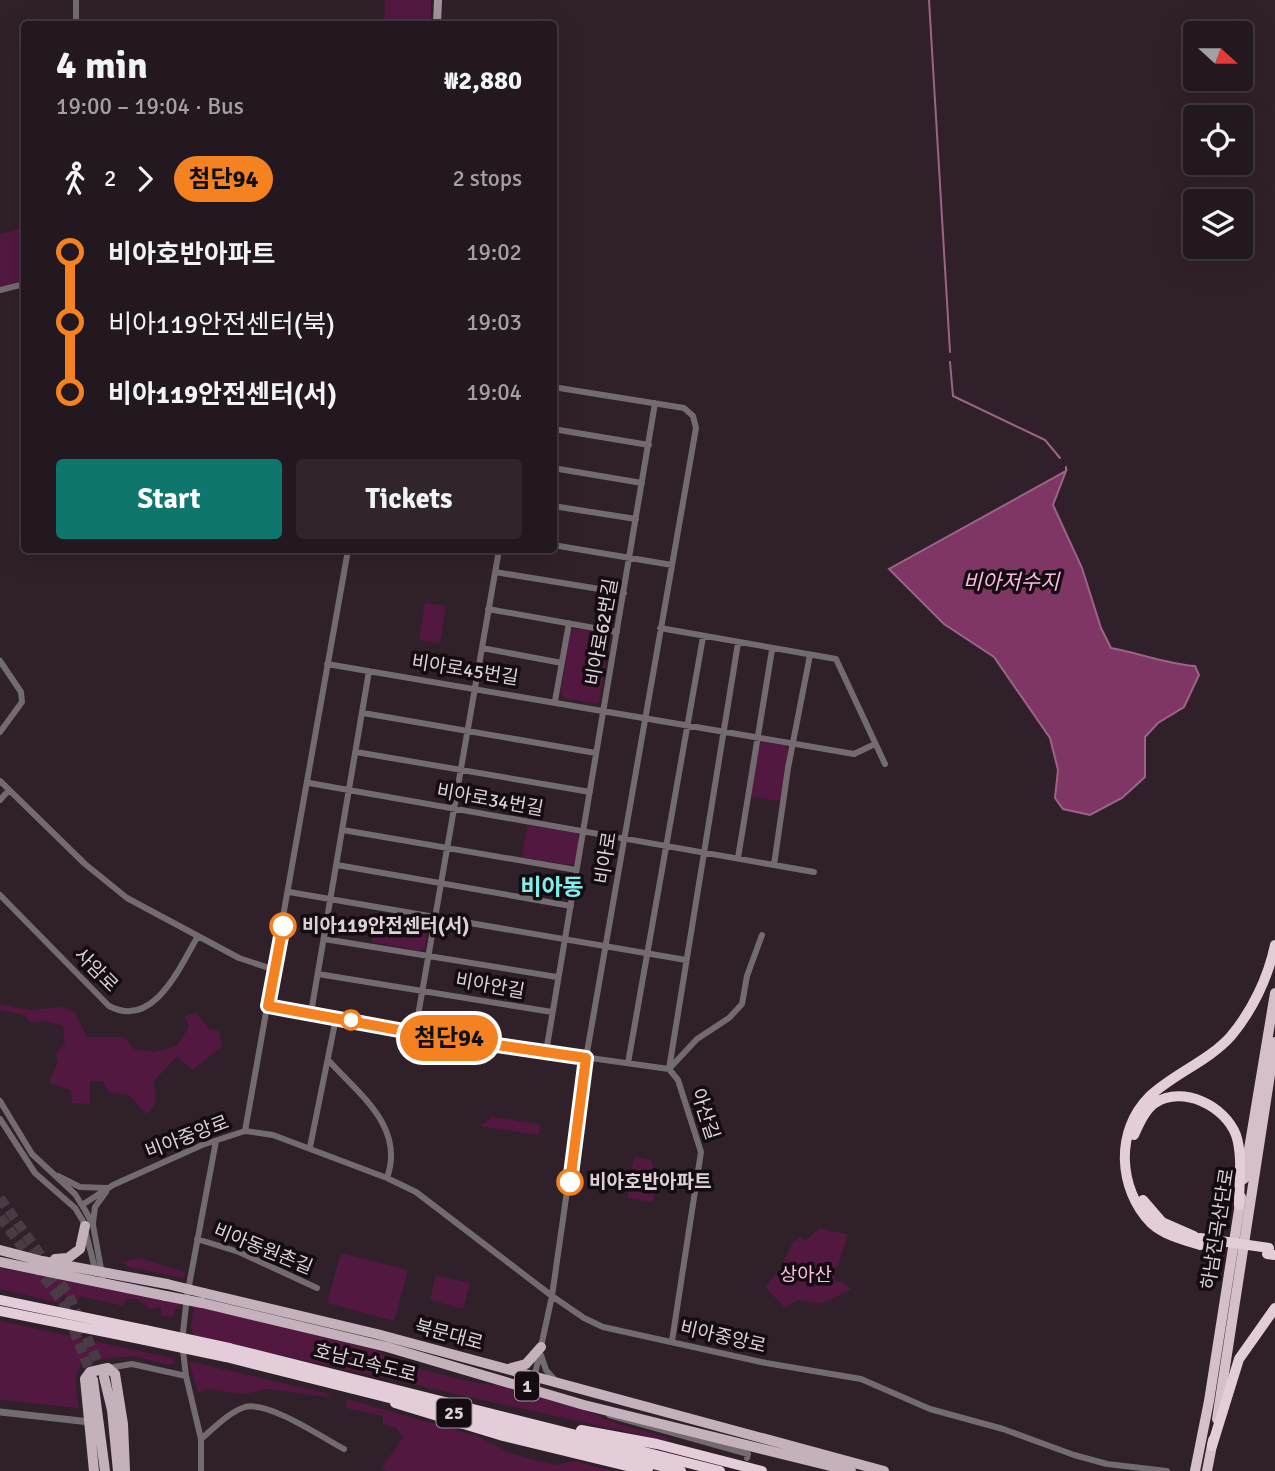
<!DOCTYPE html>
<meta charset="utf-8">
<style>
:root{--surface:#241820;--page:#30252d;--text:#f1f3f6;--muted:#a3a0a5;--line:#41373e;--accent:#0f766e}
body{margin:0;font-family:Signika,"Noto Sans KR",sans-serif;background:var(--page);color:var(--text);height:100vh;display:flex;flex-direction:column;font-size:26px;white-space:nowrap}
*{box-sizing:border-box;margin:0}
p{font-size:23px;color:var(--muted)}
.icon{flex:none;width:38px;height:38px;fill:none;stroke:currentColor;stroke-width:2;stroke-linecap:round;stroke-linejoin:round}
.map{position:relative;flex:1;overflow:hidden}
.drawer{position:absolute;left:21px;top:21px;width:536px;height:532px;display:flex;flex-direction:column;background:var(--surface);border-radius:7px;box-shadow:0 7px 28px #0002,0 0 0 2px var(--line)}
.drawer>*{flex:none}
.badge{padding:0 14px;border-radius:23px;font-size:24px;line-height:46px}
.needle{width:46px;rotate:111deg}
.buttons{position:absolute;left:1183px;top:21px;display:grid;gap:14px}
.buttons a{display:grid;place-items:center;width:70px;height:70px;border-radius:7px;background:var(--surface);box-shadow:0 7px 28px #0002,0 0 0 2px var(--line);font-size:35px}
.map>.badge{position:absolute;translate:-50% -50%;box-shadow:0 0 0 4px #fff}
.legs{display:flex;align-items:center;gap:10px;height:77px;padding:0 35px;font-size:23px}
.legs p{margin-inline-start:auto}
.head{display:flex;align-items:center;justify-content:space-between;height:119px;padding:0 35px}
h1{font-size:38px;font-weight:700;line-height:52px}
.primary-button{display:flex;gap:14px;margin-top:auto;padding:14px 35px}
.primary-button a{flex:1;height:80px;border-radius:7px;background:var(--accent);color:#fff;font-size:28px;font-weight:700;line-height:80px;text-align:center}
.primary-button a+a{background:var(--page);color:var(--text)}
ul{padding:0 35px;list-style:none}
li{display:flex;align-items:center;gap:24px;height:70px;font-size:26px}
li i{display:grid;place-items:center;width:10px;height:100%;margin:0 9px;background:currentColor}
li i::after{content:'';width:18px;height:18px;margin:-9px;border:5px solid;border-radius:50%;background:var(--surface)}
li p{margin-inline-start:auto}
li:first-child i{background:linear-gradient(#0000 50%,currentColor 0)}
li:last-child i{background:linear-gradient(currentColor 50%,#0000 0)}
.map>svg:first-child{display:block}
.green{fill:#531840}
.water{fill:#7f3665;stroke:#9b6487;stroke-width:2}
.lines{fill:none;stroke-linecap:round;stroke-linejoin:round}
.stream{stroke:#9b6487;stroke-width:2}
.primary-tunnel{stroke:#4a3a44;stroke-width:10;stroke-dasharray:10 5;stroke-linecap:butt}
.minor{stroke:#746b70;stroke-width:6}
.tertiary{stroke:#746b70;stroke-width:7}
.secondary{stroke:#a1939b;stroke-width:8}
.primary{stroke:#c4b1bc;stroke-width:10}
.trunk{stroke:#d4bfca;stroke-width:10}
.motorway{stroke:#e3cdd9;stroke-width:10}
.primary-bridge{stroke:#c4b1bc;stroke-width:10}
.motorway-bridge{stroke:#e3cdd9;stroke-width:10}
.line-1-casing{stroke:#fff;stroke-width:16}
.line-1{stroke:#f58220;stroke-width:10}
.stop-1-dot{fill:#fff;stroke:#f58220;stroke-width:3.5}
.labels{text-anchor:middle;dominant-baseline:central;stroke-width:7;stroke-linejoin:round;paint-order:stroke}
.shield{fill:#140c11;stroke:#a0959c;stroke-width:2}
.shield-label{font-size:18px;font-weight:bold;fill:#dcd0d7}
.street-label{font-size:19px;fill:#dcd0d7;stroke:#140c11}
.stop-label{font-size:19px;font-weight:bold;fill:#dcd0d7;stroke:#140c11;text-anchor:start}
.park-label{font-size:19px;fill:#febde3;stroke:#140c11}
.water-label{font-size:21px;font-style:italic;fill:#fbbbe1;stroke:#140c11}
.quarter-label{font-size:23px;font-weight:bold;fill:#83efeb;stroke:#140c11}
</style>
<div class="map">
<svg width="1275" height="1471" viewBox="0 0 1275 1471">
<rect width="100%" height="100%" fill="#30202a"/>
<path class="green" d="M 385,0 L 431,0 L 431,24 L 384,24 Z
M 24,228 L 24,280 L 0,287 L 0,234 Z
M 425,603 L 446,606 L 440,643 L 419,640 Z
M 575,629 L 607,633 L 610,637 L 599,702 L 596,704 L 564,698 L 561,694 L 570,632 Z
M 764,742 L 785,745 L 788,750 L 780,801 L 751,797 L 759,745 Z
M 527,825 L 576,833 L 579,839 L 575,862 L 570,865 L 522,857 Z
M 377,913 L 426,921 L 429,925 L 425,948 L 421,951 L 372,942 Z
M 0,1004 L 31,1010 L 62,1007 L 75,1013 L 87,1037 L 124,1037 L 134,1049 L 154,1052 L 177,1046 L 189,1027 L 185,1016 L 196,1013 L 209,1029 L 219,1031 L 222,1047 L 192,1070 L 177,1056 L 154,1081 C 156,1096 158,1104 146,1114 L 129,1095 L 108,1092 L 103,1081 L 90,1081 L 90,1104 L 72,1103 L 71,1090 L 49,1083 L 58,1061 L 55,1054 L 65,1044 L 63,1026 L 45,1021 L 31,1023 L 24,1015 L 0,1010 Z
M 492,1117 L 540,1124 L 539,1135 L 480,1126 Z
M 634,1157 L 651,1160 L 653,1166 L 650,1188 L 655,1190 L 653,1202 L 627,1198 Z
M 820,1228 L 848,1235 L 838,1266 L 833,1269 L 835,1282 L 842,1282 L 851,1289 L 821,1304 L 797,1300 L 785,1308 L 765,1287 L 781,1268 L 792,1244 L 800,1237 L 805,1241 Z
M 341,1253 L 408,1270 L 394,1321 L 327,1303 Z
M 140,1258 L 185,1272 L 184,1278 L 128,1267 L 122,1262 Z
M 0,1268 L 169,1301 L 181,1304 L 180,1308 L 175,1309 L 173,1317 L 161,1316 L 161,1307 L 150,1309 L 137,1299 L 126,1299 L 123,1306 L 80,1296 L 79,1300 L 63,1295 L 59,1303 L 0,1289 Z
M 436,1275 L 470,1283 L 463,1309 L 430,1300 Z
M 194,1306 L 376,1350 L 391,1361 L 458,1379 L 490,1385 L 507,1384 L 569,1404 L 618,1424 L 666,1437 L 668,1441 L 194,1336 L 191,1326 Z
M 0,1321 L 172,1358 L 175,1362 L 168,1365 L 133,1356 L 84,1361 C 71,1374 77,1391 79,1408 L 0,1400 Z
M 189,1361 L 330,1394 L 328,1397 L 267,1389 L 245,1394 L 207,1389 L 198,1393 Z
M 347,1399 L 477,1436 L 510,1453 L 538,1461 L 558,1465 L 573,1461 L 612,1471 L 386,1471 L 382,1468 L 403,1437 L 396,1428 L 383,1424 L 383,1416 L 346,1408 Z"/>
<path class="water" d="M 1066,471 L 1053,505 L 1082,568 L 1101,628 L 1111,648 C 1139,653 1167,664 1195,666 L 1199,675 L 1184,707 L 1158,723 L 1145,737 L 1145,777 L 1122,798 L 1090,815 L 1063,809 L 1055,798 L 1058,770 L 1050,738 L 994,657 L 944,624 L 889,569 Z"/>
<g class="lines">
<path class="stream" d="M 929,0 L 950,352
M 950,362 L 953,396 L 1045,440 L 1060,458
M 1066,467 L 1066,471"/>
<path class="primary-tunnel" d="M 0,1198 L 69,1295 L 104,1377
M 0,1217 L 63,1303 L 93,1379"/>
<path class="minor" d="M 76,24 L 76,0
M 0,290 L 24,284
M 553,429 L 649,445
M 553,468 L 642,483
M 553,506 L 636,519
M 553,545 L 672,565
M 495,572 L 624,593
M 488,609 L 617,632
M 660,628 L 836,659 L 885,764
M 482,648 L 562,663
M 0,661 L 21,692 L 22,702 L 0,732
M 327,664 L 854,754 L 875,744
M 555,701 L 569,623
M 363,713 L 596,753
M 356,752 L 590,792
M 0,781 L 85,864 L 127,898 L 239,958 L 275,970
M 309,783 L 814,872
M 0,800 L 9,790
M 343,830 L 576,870
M 738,858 L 772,650
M 337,865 L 571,906
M 774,865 L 788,768 L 810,655
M 289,892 L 686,960
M 0,895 L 109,1006 C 154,1030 180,966 198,936
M 324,939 L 557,977
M 318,974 L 552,1012
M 268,1006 L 461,1040 L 669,1069
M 311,1013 L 369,671
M 415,1033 L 499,550
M 546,1052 L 655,403
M 329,1061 C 360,1095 405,1127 387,1178
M 628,1063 L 703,637
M 669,1069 L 738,643
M 669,1069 L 678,1080 L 701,1152 L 672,1341
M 669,1069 L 697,1039 L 729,1018 L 742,1004 L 747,976 L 762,935
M 0,1101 L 32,1154 L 75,1194 L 85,1210 L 93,1225 L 104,1285
M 0,1119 L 35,1173 L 75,1208 L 83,1221 L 96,1273
M 245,1131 L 348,550
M 310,1147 L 336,1018
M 58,1176 L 80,1187 L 107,1188
M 82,1205 L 113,1185 L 202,1145 L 245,1131 L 273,1135 L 387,1178 L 416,1192 L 552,1296 L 584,1318 L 603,1327 L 766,1363 L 861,1379 L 930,1409 L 1003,1429 L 1074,1455 L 1107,1464 L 1167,1471
M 93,1223 L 95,1207 L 106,1192
M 197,1239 L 239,1252 L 317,1288
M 541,1355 L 546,1370 L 554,1379
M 108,1368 L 132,1364 L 186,1376
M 532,1388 L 552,1296 L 586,1058 L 696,428 L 693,416 L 684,408 L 553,387
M 609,1415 L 748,1454 L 747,1458
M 201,1439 C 214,1428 229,1412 245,1407 C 269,1401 323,1438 344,1449
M 201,1471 L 201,1439 L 186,1376 L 182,1342 L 187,1296 L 216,1141"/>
<path class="tertiary" d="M 0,1412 L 90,1422"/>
<path class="secondary" d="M 437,24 L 438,0"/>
<path class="primary" d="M 0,1250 L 42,1261 L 167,1284
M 55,1259 L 68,1258 L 80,1249 L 85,1226
M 0,1262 L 166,1296
M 204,1293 L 377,1334 L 884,1471
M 202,1303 L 387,1347 L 584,1405 L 851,1471
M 511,1368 L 526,1364 L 541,1347
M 104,1377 L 112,1410 L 118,1471
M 93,1380 L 105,1471
M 94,1471 L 85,1379 L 90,1372 L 108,1368 L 115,1374 L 123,1424 L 125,1471"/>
<path class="trunk" d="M 1244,1179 L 1275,993
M 1217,1419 L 1275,1042
M 1195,1471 L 1209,1401 L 1241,1197
M 1207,1471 L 1213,1440"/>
<path class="motorway" d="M 1134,1135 C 1139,1124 1145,1110 1155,1103 C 1183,1085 1225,1106 1236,1135 C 1243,1156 1239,1183 1239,1205
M 1143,1200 L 1162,1222 L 1194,1236
M 1200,1245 C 1183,1240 1164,1235 1151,1223 C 1118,1189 1115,1131 1149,1097 C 1173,1074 1209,1061 1231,1036 C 1252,1011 1268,978 1275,945
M 1267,1254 L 1275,1255
M 0,1300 L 145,1330
M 0,1311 L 145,1340
M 229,1348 L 720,1471
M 226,1357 L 681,1471
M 395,1403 L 503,1436 L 648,1471
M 581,1430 L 657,1444 L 762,1471
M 1212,1446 L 1239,1359 L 1275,1308"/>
<path class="primary-bridge" d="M 167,1284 L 204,1293
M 166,1296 L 202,1303"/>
<path class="motorway-bridge" d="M 1200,1238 L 1269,1248
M 145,1330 L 229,1348
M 145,1340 L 226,1357"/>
</g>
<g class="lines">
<g class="line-1-casing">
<path id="line-1" d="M 283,926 L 268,1006 L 415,1033 L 586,1058 L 570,1182"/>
</g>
<use href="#line-1" class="line-1"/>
</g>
<g class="stop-1-dot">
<circle cx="283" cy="926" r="12"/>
<circle cx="351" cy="1020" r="9"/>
<circle cx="570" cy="1182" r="12"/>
</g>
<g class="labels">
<g class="shield">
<rect x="515" y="1371.5" width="24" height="29" rx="5"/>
<rect x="436.5" y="1398.5" width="35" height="29" rx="5"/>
</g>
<g class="shield-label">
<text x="527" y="1386">1</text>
<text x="454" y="1413">25</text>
</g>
<g class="street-label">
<text transform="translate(602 632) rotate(-80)">비아로62번길</text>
<text transform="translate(465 670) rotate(9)">비아로45번길</text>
<text transform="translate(490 800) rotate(10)">비아로34번길</text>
<text transform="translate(606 858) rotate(-81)">비아로</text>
<text transform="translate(96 970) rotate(45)">사암로</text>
<text transform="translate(490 986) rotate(10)">비아안길</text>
<text transform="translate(705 1114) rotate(72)">아산길</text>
<text transform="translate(187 1137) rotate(-21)">비아중앙로</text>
<text transform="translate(1218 1229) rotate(-81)">하남진곡산단로</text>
<text transform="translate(263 1249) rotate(22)">비아동원촌길</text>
<text transform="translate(449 1335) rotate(15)">북문대로</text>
<text transform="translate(723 1337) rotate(13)">비아중앙로</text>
<text transform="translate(365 1363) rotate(14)">호남고속도로</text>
</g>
<g class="stop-label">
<text x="302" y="926">비아119안전센터(서)</text>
<text x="589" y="1182">비아호반아파트</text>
</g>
<g class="park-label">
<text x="806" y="1275">상아산</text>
</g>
<g class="water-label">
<text x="1011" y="582">비아저수지</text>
</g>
<g class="quarter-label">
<text x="552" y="887">비아동</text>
</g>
</g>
</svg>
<div class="buttons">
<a><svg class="needle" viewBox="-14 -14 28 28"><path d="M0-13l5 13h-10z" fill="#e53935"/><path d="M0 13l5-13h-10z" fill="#a3a0a5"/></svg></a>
<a><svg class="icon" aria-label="locate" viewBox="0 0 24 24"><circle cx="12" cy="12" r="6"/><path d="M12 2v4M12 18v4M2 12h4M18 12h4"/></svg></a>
<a><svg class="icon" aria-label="layers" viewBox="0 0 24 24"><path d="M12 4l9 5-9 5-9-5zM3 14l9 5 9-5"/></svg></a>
</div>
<b class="badge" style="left:449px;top:1038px;background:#f58220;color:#111">첨단94</b>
<section class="drawer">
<div class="head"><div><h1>4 min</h1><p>19:00 – 19:04 · Bus</p></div><b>₩2,880</b></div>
<div class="legs"><svg class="icon" aria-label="walk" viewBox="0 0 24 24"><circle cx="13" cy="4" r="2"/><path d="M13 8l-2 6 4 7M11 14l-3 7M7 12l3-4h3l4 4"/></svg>2<svg class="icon" aria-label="forward" viewBox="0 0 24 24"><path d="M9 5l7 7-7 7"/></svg><b class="badge" style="background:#f58220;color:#111">첨단94</b><p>2 stops</p></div>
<ul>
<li><i style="color:#f58220"></i><b>비아호반아파트</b><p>19:02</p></li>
<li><i style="color:#f58220"></i><span>비아119안전센터(북)</span><p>19:03</p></li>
<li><i style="color:#f58220"></i><b>비아119안전센터(서)</b><p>19:04</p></li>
</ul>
<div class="primary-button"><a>Start</a><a>Tickets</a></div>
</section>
</div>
